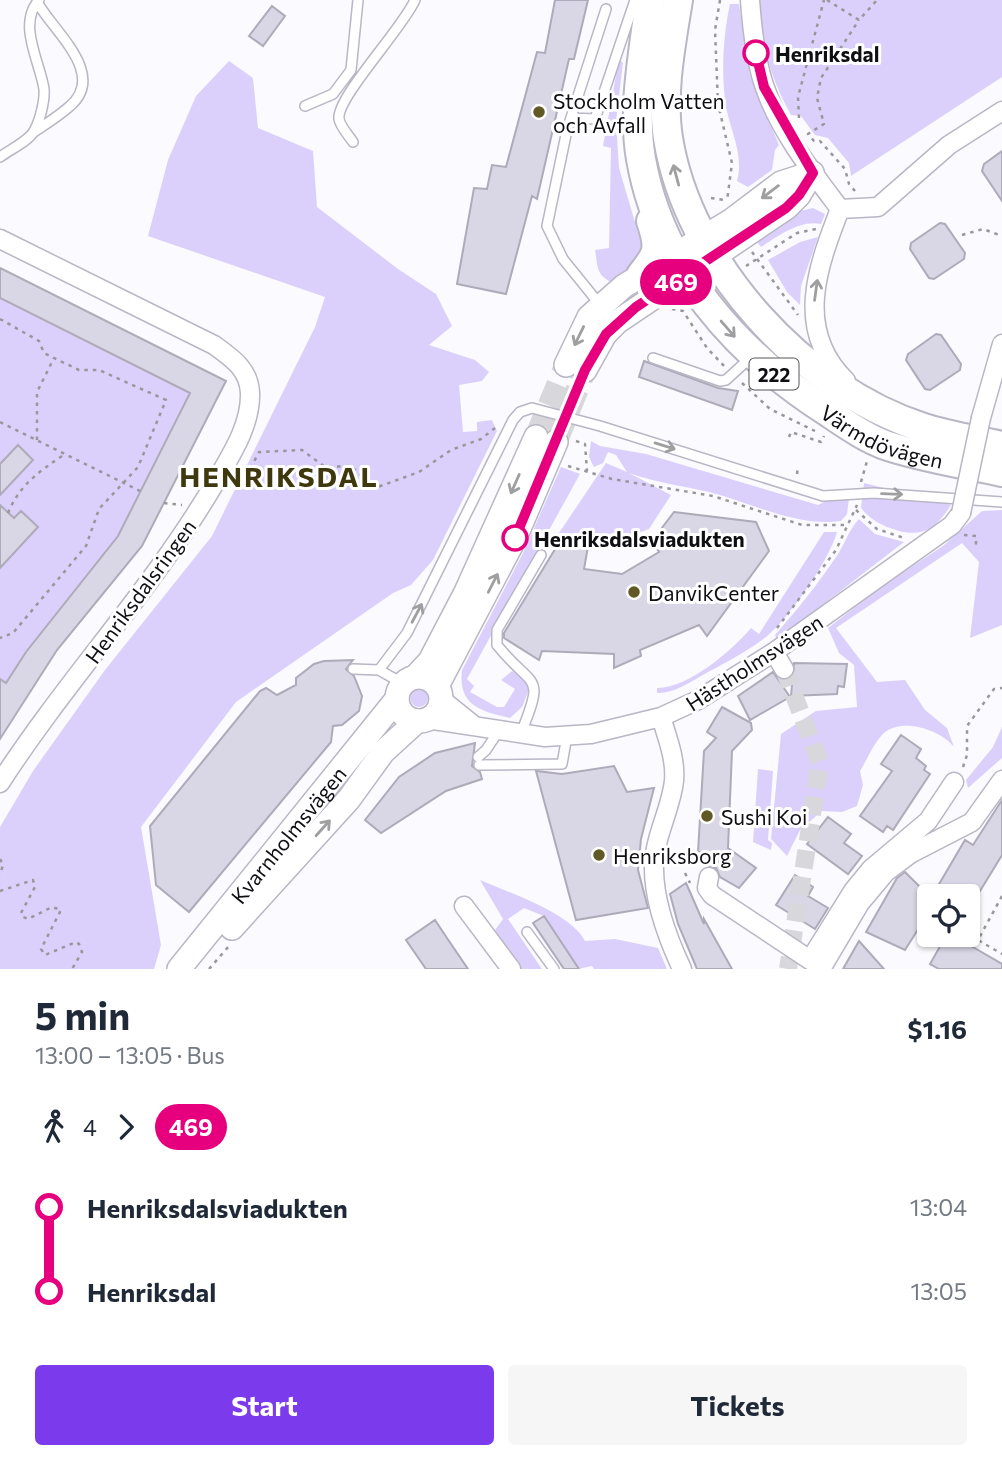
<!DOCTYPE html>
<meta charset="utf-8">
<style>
:root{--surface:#fff;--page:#f6f6f7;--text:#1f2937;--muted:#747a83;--accent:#7c3aed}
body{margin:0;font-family:Commissioner,sans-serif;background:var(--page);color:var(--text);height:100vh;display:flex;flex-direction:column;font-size:26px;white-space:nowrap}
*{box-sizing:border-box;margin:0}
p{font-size:23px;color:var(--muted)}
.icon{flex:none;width:38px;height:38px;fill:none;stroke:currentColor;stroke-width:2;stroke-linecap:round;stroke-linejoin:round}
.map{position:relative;height:969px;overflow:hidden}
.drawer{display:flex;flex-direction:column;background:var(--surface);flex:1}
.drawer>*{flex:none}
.badge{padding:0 14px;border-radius:23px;font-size:24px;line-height:46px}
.fabs{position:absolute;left:917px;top:884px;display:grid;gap:14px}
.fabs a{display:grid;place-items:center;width:63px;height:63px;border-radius:7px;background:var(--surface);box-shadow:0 2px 5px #0004;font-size:35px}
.map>.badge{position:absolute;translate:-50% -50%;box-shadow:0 0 0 4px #fff}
.legs{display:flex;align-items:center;gap:10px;height:77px;padding:0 35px;font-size:23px}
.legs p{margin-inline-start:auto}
.head{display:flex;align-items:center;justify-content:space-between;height:119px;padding:0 35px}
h1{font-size:38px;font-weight:700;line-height:52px}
.button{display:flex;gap:14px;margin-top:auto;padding:14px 35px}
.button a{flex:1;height:80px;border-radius:7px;background:var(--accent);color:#fff;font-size:28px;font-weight:700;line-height:80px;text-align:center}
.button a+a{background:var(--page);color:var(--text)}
ul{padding:0 35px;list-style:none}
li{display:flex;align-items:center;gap:24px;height:84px;font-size:26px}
li i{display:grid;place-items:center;width:10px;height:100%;margin:0 9px;background:currentColor}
li i::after{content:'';width:18px;height:18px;margin:-9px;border:5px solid;border-radius:50%;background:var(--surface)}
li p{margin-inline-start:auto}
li:first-child i{background:linear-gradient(#0000 50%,currentColor 0)}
li:last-child i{background:linear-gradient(currentColor 50%,#0000 0)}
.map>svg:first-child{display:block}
.green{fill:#dbd0fb}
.building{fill:#d9d6e5;stroke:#aeaab9;stroke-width:2}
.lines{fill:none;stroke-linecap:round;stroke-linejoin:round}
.minor-tunnel{stroke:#d8d7db;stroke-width:18;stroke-dasharray:18 9;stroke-linecap:butt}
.tertiary-tunnel{stroke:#d8d7db;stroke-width:23;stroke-dasharray:23 11;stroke-linecap:butt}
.service-casing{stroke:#b9b6c5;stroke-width:12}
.minor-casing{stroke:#b9b6c5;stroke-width:21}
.tertiary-casing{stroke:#b9b6c5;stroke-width:26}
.primary-casing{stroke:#b9b6c5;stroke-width:32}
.path{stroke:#98979b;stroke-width:2.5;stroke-dasharray:3.5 5;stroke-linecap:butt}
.service{stroke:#fff;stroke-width:9}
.minor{stroke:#fff;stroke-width:18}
.tertiary{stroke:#fff;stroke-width:23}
.primary{stroke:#fff;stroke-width:28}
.minor-bridge-casing{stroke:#b9b6c5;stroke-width:21;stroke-linecap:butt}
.minor-bridge{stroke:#fff;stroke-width:18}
.oneway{stroke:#9f9fa1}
.line-1-casing{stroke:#fff;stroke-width:16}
.line-1{stroke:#e6007e;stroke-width:10}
.stop-1-dot{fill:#fff;stroke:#e6007e;stroke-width:3.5}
.poi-dot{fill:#615925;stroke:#fff;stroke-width:2.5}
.labels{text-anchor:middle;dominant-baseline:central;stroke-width:6;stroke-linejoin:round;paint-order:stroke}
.shield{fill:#fff;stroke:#57565a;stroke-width:2}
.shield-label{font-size:19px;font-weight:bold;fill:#0f0e13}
.stop-label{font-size:21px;font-weight:bold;fill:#0f0e13;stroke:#fff;text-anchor:start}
.poi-label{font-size:21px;fill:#0f0e13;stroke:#fff;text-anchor:start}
.street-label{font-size:21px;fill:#0f0e13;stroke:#fff}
.district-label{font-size:28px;font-weight:bold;letter-spacing:2px;fill:#3f380e;stroke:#fff}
</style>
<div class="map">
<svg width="1002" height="969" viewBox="0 0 1002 969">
<rect width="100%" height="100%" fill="#fbfafe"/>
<path class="green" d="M 759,0 L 1002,0 L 1002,77 L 851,176 L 849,163 L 828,138 L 815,135 L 801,116 L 791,115 C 770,77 761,44 759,0 Z
M 730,4 L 739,4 L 750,75 L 779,145 L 775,150 L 772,170 L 748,187 L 737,181 C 744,155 731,132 726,107 C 721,74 723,36 730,4 Z
M 619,59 L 623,63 L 616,121 L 619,168 L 642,246 L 639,260 L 630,272 L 611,282 C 595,274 598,265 595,250 L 609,248 L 611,148 L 603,146 Z
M 229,61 L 253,78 L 258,128 L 313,151 L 317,207 L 398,269 L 436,294 L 452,326 L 429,345 L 475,360 L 489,372 L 482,381 L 459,385 L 463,432 L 477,431 L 477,422 L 492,420 L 497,431 L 433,560 L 411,585 L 393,593 L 236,702 L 141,827 L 161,945 L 154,969 L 0,969 L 0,827 L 33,771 L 105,670 L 212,536 L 315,327 L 325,297 L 148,236 L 168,160 L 196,96 Z
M 813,208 L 825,214 L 821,224 C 799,220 779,236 761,247 L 755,239 L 796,212 Z
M 818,237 L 801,286 L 800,305 L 787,292 L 768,260 L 800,242 Z
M 0,298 L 190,393 L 118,536 L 26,652 L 6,683 L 0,679 Z
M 591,441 L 600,446 L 646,454 L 818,505 L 844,492 L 849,498 L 847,514 L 841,521 C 796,527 752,503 709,492 C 682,486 655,482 629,473 L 671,495 L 649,529 L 610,543 L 559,533 L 606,463 L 627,472 L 616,455 L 608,452 L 603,463 L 594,467 L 589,457 Z
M 561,467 L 580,474 L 467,679 L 474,686 L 470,692 L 497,707 L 504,707 L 515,689 L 501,680 L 512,671 L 525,678 L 530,687 L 522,707 L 510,718 C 479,711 458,705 462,670 L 522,555 Z
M 864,483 L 951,505 C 933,533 919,539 887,527 C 876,522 868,517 861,508 Z
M 1002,510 L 1002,625 L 970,638 L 979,562 L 962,543 L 836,628 L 877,682 L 905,680 L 925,710 L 947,728 L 954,747 C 941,730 902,717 884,733 C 874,742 867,760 860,771 L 863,785 L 857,806 L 842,812 L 822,811 L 800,830 L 787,856 L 771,839 L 781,734 L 816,711 L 857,707 L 854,665 L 839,653 L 828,628 L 882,586 L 943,546 L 982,511 Z
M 859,519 L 875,534 L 904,542 L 777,640 L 775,635 C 797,610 818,584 836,557 C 845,544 848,531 859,519 Z
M 824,532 L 837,532 C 829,561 789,618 766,637 C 747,652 723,664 701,676 C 689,683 672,694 657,693 L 657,688 C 687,689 733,650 751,628 L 759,634 Z
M410 698a9 9 0 1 1 18 0a9 9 0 1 1-18 0Z
M 1002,727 L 1002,758 L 968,788 L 966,780 L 993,747 Z
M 758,769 L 773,771 L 768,840 L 772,843 L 771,850 L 753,842 Z
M 480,880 C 509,893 571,913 585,941 L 615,939 L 658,948 L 667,969 L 594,969 L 592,966 L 578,969 L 544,916 L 524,908 L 508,919 L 542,969 L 521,969 L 495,930 L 503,919 Z"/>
<path class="building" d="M 555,0 L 588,0 L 574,59 L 569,59 L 537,199 L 532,196 L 506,294 L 457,284 L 474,188 L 487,189 L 492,165 L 506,167 L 537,52 L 545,53 Z
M 272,6 L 285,16 L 263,46 L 249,36 Z
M 1002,151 L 1002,201 L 982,171 L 984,164 Z
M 940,223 L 945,224 L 965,253 L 964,259 L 934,279 L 929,278 L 910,249 L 911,243 Z
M 0,268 L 226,381 L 142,546 L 57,650 L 0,739 L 0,679 L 6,683 L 26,652 L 118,536 L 190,393 L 0,298 Z
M 936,334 L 941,335 L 961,364 L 960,370 L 930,390 L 925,389 L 906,360 L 908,354 Z
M 644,361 L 718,388 L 738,391 L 732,410 L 639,377 Z
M 18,445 L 33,460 L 0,495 L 0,464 Z
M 0,505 L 14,518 L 21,511 L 38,527 L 0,568 Z
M 674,512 L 756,522 L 769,551 L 707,636 L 699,625 L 640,650 L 641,656 L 614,668 L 614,654 L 542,651 L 539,660 L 504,638 L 504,633 L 560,541 L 589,541 L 584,569 L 622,574 L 659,552 L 652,541 Z
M 353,660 L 346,669 L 354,676 L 362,696 L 359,711 L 342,725 L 333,726 L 331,742 L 189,912 L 156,885 L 150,826 L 260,691 L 266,688 L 277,695 L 296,685 L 296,678 L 314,664 L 324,661 Z
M 794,663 L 847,664 L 844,687 L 838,686 L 837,694 L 791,696 Z
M 773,672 L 790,697 L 750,720 L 738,696 Z
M 722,707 L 751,723 L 752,730 L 732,751 L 728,848 L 756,868 L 739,888 L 720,877 L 716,868 L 706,866 L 707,852 L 698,852 L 704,751 L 716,738 L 707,732 Z
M 901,735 L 921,749 L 916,758 L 926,766 L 924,770 L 930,774 L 893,830 L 887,826 L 883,832 L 860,816 L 892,771 L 881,764 Z
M 475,743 L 472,766 L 480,772 L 482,779 L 446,791 L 381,833 L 365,820 L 399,777 L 435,753 Z
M 614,766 L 627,792 L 654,788 L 641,839 L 638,870 L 648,908 L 576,920 L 536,771 L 562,774 Z
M 1002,800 L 1002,855 L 977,896 L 932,896 L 965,840 L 973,845 Z
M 828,817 L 851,834 L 844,843 L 862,856 L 848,874 L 807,844 Z
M 905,872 L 929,896 L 929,912 L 905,950 L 866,932 L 897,878 Z
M 795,875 L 813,887 L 808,896 L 828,908 L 815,929 L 776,905 Z
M 686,883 L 704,924 L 704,919 L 732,969 L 697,969 L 678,924 L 670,894 Z
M 544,916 L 579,969 L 564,969 L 533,923 Z
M 435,920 L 447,938 L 468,969 L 426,969 L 406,940 Z
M 947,934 L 972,934 L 966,943 L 1002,964 L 1002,969 L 939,969 L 930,964 Z
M 859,941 L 884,969 L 843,969 Z"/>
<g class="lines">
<path class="minor-tunnel" d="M 784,669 L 820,763 L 788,969"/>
<path class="tertiary-tunnel" d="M 536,437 L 566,365
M 556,442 L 585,370"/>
<g class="service-casing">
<path id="service" d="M 305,106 L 333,94 L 351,70 L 358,0
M 571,118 L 595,119 L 635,0
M 34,132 C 46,124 59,116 70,106 C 107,74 54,32 37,2
M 353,142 C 349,136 340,126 339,119 C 336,98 403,28 415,0
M 0,157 C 9,150 29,141 34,131 C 40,121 45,100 44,89 C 40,62 17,24 39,0
M 601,306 L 563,259 L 547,226 L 567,130 L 606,9
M 653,358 L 720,381 L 726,380 L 750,358
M 353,669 L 379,670 L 402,683
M 379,670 L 407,633 L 513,420 L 520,412 L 532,408 L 600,426 L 823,496 L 874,493 L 1002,502
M 521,733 C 546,671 533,690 497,645 L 497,630 L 541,555
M 478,757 L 486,750 L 498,732
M 479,765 L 562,764 L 567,736
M 527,932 L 554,969"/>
</g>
<g class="minor-casing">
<path id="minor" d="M 750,0 C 752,28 755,58 764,85 C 779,130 812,172 840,209
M 840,209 C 817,268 794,330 846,381
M 840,209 L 878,207 L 949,145 L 1002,111
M 0,239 L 214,345 C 232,358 249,369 250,393 C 251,425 231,455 216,481 C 153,589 67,679 0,783
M 981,418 L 1002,344
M 774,652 L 784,669
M 441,699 L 472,724
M 661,717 C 667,737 676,759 674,781 C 671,809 655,835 654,865 C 653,899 668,939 682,969
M 427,719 L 545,737 L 591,734 L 661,717 L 698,700 L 774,652 L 952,525 L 961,513
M 709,877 L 707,888 L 712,895 L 810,960
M 464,906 L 511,969
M 822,967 L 810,960 L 853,891 L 871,869 L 928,821 L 954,782
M 821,969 L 860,903 L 886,872 L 910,854 L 972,822 L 1002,780"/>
</g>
<g class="tertiary-casing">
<g id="tertiary">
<path d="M 566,365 L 589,317 L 624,286 L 732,220 L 781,183 L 812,173"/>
<path d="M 585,370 L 605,334 L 617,322 L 786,208 L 799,195 L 812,173"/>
<path d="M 416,676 L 430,661 L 466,592 L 536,437"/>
<circle cx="419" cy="699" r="22"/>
<path d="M 437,686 L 515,538 L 556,442"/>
<path d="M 232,928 L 349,799 L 383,752 L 417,721"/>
<path id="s1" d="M 179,969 L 397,699"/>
</g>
</g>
<g class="primary-casing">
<g id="primary">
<path id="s2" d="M 650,0 C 644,51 632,108 641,159 C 660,268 737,354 828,412 C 846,424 867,439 888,446 C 925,458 964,464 1002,472"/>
<path d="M 678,0 C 671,44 661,93 668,138 C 688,264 803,390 924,428 C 949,436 976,440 1002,446"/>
<path d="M 641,275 C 659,253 660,248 651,221"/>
</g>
</g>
<path class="path" d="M 720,0 L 715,30 L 718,104 L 732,163 L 727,201
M 827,0 L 859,20 L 877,0
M 799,118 L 798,97 L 824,0
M 855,191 L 849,184 L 845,169 L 820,141 L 814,141 L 808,134 L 824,124 L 817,98 L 821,78 L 859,20
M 711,198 L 725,200
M 962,235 L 983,229 L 1002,236
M 752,252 L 798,315
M 746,266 L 797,233 L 816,229
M 672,309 L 683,311 L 707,348 L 725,367
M 0,319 L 39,341 L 44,353 L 58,360 L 79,370 L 99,370 L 166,400 L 138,467 L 99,509 L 86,546 L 13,633 L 0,638
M 742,383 L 770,409 L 815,431
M 0,422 L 140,491
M 789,437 L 791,432 L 821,442 L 824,436
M 37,440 L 37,392 L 54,358
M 576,441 L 585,444 L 587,471
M 568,466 L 612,479 L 713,496 L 802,525 L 844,525
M 797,474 L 798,466
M 235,479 L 243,483 L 259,452 L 302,450 L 325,467 L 351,466 L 375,488 L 419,472 L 451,450 L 481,439 L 495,428
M 861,482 L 867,461
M 164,503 L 182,505
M 856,510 L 877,529 L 904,538
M 8,513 C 20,484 40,471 65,454
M 964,535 L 976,536 L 976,548
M 777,628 L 836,550 L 857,505
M 963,767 L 967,755 L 967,726 L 994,689 L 1002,688
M 0,859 L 3,865 L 0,875
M 685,873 L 690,883
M 0,891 L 33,880 L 35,887 L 21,913 L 23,917 L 28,919 L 52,907 L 61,910 L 41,949 L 45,955 L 76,942 L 79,944 L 82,952 L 72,969
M 1002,896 L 978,940 L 1002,954
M 209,969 L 229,946"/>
<use href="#service" class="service"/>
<use href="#minor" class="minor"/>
<use href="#tertiary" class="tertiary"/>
<use href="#primary" class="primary"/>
<g class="minor-bridge-casing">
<path id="minor-bridge" d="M 961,513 L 981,418"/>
</g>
<use href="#minor-bridge" class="minor-bridge"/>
</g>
<defs><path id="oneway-shaft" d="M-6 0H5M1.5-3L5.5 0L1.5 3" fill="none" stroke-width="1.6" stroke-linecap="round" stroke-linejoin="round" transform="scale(1.75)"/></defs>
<g class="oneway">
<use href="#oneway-shaft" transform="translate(676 175) rotate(-105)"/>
<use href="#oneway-shaft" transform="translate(770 192) rotate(143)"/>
<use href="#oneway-shaft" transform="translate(816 290) rotate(-82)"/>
<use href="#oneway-shaft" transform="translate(728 329) rotate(49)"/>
<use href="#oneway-shaft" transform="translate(579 336) rotate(116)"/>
<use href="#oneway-shaft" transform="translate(665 446) rotate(17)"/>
<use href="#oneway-shaft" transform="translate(515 484) rotate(114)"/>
<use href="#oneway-shaft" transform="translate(892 494) rotate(2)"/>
<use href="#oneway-shaft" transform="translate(493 583) rotate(-63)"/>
<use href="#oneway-shaft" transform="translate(417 613) rotate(-62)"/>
<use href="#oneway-shaft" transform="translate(323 828) rotate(-48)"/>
</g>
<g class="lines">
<g class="line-1-casing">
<path id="line-1" d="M 515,538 L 585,370 L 606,334 L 636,307 L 786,208 L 799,195 L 813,173 L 764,87 L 756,53"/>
</g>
<use href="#line-1" class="line-1"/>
</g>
<g class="stop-1-dot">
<circle cx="756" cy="53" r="12"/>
<circle cx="515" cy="538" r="12"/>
</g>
<g class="poi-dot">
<circle cx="539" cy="112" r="7"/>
<circle cx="634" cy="592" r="7"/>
<circle cx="707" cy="816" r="7"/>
<circle cx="599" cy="855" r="7"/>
</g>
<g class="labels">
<rect class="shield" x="749.5" y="358.5" width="49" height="31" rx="5"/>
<g class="shield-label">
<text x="774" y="374">222</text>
</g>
<g class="stop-label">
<text x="775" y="53">Henriksdal</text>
<text x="534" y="538">Henriksdalsviadukten</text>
</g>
<g class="poi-label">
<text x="553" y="100">Stockholm Vatten<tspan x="553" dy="24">och Avfall</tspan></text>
<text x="648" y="592">DanvikCenter</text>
<text x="721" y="816">Sushi Koi</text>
<text x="613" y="855">Henriksborg</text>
</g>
<g class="street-label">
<text stroke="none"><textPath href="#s2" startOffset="544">Värmdövägen</textPath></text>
<text transform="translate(140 591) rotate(-54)">Henriksdalsringen</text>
<text transform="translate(754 662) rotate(-33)">Hästholmsvägen</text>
<text stroke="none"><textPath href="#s1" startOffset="173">Kvarnholmsvägen</textPath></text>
</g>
<g class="district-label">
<text x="279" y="476">HENRIKSDAL</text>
</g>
</g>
</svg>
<div class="fabs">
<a><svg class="icon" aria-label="locate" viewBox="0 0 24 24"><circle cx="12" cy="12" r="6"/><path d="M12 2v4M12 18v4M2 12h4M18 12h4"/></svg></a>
</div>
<b class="badge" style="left:676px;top:282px;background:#e6007e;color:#fff">469</b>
</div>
<section class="drawer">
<div class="head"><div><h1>5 min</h1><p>13:00 – 13:05 · Bus</p></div><b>$1.16</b></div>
<div class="legs"><svg class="icon" aria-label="walk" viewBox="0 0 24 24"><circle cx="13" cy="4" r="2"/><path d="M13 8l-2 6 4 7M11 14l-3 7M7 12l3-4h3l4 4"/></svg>4<svg class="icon" aria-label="forward" viewBox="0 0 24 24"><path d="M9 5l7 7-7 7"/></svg><b class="badge" style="background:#e6007e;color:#fff">469</b></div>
<ul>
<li><i style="color:#e6007e"></i><b>Henriksdalsviadukten</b><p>13:04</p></li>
<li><i style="color:#e6007e"></i><b>Henriksdal</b><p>13:05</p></li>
</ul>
<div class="button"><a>Start</a><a>Tickets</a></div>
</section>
